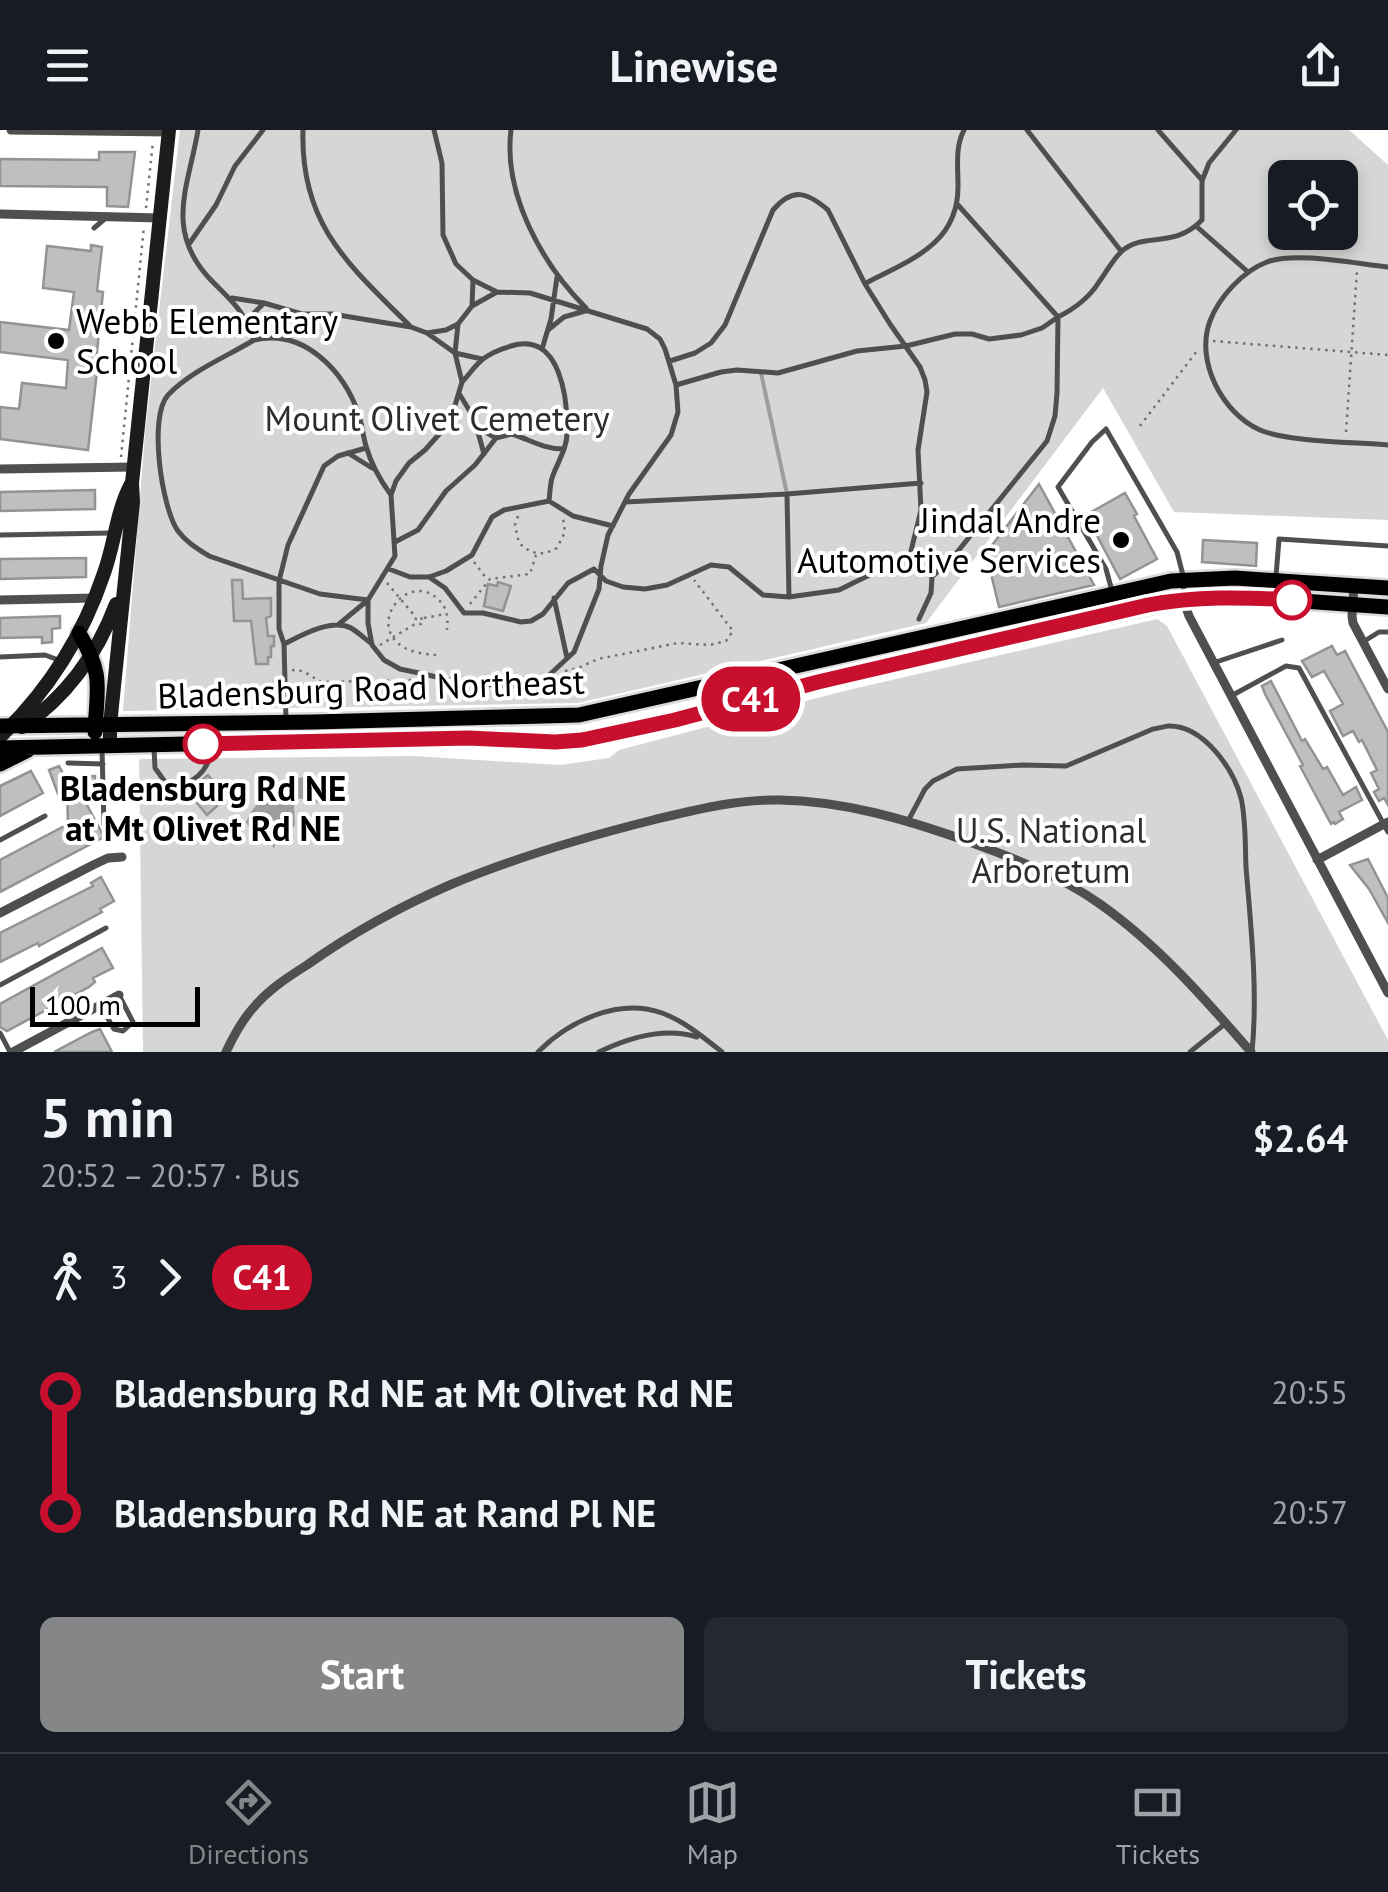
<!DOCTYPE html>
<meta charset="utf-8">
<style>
:root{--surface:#171b24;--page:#242831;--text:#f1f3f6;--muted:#9ea1a6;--line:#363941;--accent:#858687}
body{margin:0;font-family:"PT Sans",sans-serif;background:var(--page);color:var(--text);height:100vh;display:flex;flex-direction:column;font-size:38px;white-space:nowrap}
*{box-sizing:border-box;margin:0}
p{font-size:32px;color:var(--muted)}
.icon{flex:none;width:55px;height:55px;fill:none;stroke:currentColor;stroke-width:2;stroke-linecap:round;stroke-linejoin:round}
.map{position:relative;height:922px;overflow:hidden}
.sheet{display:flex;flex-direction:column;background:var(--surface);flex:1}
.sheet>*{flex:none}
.badge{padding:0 20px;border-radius:32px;font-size:35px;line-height:65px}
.tools{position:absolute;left:1268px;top:30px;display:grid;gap:20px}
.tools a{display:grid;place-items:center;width:90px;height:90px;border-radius:15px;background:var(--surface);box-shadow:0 5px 15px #0003;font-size:50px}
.scale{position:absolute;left:30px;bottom:25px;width:170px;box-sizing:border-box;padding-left:10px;border:5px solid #000;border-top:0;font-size:28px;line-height:35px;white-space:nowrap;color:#000;-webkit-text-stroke:8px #fff;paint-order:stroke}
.map>.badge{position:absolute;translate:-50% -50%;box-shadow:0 0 0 5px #fff}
.legs{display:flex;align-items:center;gap:15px;height:110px;padding:0 40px;font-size:32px}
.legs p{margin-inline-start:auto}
.head{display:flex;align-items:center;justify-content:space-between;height:170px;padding:0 40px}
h1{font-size:55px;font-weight:700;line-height:75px}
.action{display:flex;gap:20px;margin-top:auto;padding:20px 40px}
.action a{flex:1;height:115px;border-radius:15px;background:var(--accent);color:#fff;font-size:40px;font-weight:700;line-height:115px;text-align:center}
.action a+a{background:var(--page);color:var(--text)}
ul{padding:0 40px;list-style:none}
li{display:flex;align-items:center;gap:35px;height:120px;font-size:38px}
li i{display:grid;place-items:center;width:15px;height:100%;margin:0 12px;background:currentColor}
li i::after{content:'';width:25px;height:25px;margin:-12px;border:8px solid;border-radius:50%;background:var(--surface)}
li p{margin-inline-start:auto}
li:first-child i{background:linear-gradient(#0000 50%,currentColor 0)}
li:last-child i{background:linear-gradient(currentColor 50%,#0000 0)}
header{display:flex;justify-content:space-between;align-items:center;height:130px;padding:0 40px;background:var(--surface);font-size:45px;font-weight:700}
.tabs{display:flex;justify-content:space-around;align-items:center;height:140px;border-top:2px solid var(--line);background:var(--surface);font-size:28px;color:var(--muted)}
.tabs a{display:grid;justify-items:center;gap:5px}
.tabs .selected{color:var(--accent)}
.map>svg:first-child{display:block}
.green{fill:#d6d6d6;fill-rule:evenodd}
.water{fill:#9d9d9d}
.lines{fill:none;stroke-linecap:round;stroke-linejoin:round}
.stream{stroke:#9d9d9d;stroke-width:4}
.building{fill:#bfbfbf;stroke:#939393;stroke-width:2.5}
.primary-casing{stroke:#dbdbdb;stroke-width:20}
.path{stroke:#717171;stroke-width:2.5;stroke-dasharray:2.5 5;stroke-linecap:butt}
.service{stroke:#4f4f4f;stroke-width:5}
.minor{stroke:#4f4f4f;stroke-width:9}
.secondary{stroke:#1c1c1c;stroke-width:14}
.primary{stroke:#000;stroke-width:15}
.line-1-casing{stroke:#fff;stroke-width:22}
.line-1{stroke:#c8102e;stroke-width:15}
.poi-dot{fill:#000;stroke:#fff;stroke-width:4}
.stop-1-dot{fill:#fff;stroke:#c8102e;stroke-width:5}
.labels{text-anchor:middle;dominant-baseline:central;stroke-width:8;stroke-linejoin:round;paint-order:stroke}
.poi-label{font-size:35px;fill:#000;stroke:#fff;text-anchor:start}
.park-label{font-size:35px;fill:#2d2d2d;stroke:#fff}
.street-label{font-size:35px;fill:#000;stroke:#fff}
.stop-label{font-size:35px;font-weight:bold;fill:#000;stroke:#fff}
</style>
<header><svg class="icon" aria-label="menu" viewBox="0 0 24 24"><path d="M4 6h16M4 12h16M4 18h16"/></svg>Linewise<svg class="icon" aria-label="share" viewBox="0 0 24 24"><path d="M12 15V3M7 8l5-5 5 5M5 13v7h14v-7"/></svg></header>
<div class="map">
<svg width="1388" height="922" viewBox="0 0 1388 922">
<rect width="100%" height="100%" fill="#fff"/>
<path class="green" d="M 180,0 L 1349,0 L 1388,35 L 1388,390 L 1174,382 L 1103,258 L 926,493 L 578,573 L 123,581 L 145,303 ZM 1285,48 L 1340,48 L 1340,102 L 1285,102 Z
M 1157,489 L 1167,496 L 1388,910 L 1388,922 L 143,922 L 139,629 L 414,626 L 560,635 L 609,628 L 619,620 L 844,561 Z"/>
<path class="water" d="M 310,646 L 321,649 L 337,659 L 335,666 L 327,674 C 316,675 310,667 298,669 L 294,676 L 295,695 L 291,700 L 278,702 L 274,719 C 266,700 266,708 250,699 L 246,692 C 258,665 282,649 310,646 Z"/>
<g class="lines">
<path class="stream" d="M 761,243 L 787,364"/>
</g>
<path class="building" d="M 99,22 L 135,22 L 128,77 L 107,76 L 107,57 L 0,56 L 0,29 L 99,30 Z
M 91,115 L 102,117 L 97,161 L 103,162 L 96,232 L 98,233 L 88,320 L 0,309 L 0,277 L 19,279 L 22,253 L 66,258 L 68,230 L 0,222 L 0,192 L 69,200 L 74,162 L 43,158 L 47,116 L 91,121 Z
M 1039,354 L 1094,455 L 999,477 L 986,423 Z
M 95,360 L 95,379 L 0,381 L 0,362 Z
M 1125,363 L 1137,384 L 1134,386 L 1157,429 L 1120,449 L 1086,385 Z
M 1203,410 L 1257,413 L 1256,436 L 1202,432 Z
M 86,428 L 86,447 L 0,449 L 0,429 Z
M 232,450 L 242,450 L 243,469 L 271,468 L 271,486 L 266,488 L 268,506 L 274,506 L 274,516 L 271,516 L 271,527 L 268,527 L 268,534 L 256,534 L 251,491 L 234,491 Z
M 498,452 L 511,456 L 503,481 L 484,476 L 488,454 L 497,456 Z
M 60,486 L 60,498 L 52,499 L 52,512 L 42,513 L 42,507 L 0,508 L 0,488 Z
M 1332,516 L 1337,525 L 1345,521 L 1388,602 L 1388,675 L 1384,668 L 1379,671 L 1374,662 L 1379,659 L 1371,643 L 1377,640 L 1362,610 L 1359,612 L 1353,601 L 1343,606 L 1330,581 L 1343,574 L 1324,541 L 1312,547 L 1302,531 Z
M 1271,551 L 1302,611 L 1305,609 L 1323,639 L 1327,637 L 1343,665 L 1356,657 L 1362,670 L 1339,682 L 1343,689 L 1335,694 L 1334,692 L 1331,694 L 1300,636 L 1303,635 L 1265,564 L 1262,556 Z
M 59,636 L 65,647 L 95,646 L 95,673 L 86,673 L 104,707 L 0,762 L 0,730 L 68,694 L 67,661 L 58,664 L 49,640 Z
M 31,641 L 43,663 L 0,686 L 0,656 Z
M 208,645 L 219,658 L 213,662 L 219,668 L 214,672 L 217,676 L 207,685 L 186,660 L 188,659 L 188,662 Z
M 1368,729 L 1388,768 L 1388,793 L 1369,759 L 1350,735 Z
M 101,747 L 114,771 L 100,779 L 102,782 L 39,816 L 38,813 L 0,832 L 0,803 L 93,756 L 91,753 Z
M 102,818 L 113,838 L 93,848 L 95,852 L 89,857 L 7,901 L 0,897 L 0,874 Z
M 100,899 L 112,922 L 54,922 L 92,902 Z"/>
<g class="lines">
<g class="primary-casing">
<path id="primary" d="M 79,503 C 104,546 97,555 95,602
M 0,596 L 314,592 L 579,585 L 1171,451 L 1235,448 L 1388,458
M 0,618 L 469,608 L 555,612 L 582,610 L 675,590 L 819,551 L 995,510 L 1183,469 L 1232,466 L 1388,477
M 0,634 L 28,620"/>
</g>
<path class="path" d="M 146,78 L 153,11
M 1213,211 L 1388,225
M 1140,296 L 1197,221
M 1346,302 L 1357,140
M 121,327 L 144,96
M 518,386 L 515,395 L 519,413 C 532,425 542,426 557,418 L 565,402 L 563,388
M 474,432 L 487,449
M 387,453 L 414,485
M 470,474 L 490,449 L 530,444 L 536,425
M 424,488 L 446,484
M 380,515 L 415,494 L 421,494 L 423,489 L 416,487 L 415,494
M 436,525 C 426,524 414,523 405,518 C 364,496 408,439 439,470 C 448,479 448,489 447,500
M 292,540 L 303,541 L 321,552 L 411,550
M 565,541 L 578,538 L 598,529 L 678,513 L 710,515 L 726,511 L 733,501 L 694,450"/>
<path class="service" d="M 198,0 C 189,55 164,99 209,148 C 229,169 245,180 254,210 C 226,227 191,241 168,265 C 148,287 162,379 178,401 C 186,412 198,419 209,426 L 320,464 L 368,470 L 368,493 L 372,515 L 384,530 L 400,539 L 419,543 L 463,553 L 524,557 L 546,548 L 574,522 L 599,459 L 601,436 L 608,405 L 629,364 L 671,305 L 678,282 L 676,255 L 665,219 L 660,209 L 647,199 L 530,163 L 497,162 L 472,176 L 458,194 L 455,223 L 462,252 L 450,292 L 425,320 L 409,333 L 396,351 L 391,365 L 395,426 L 368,470 L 339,494
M 303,0 C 300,95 349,135 411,197
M 434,0 L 442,33 L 443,105 L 456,134 L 473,150 L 497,162
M 511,0 C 503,64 542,134 586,178
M 1027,0 L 1121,121
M 1158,0 L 1202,50
M 1196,96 L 1248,142
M 94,98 L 107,87
M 189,114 L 216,75 L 235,36 L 263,0
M 1388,137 C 1357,134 1295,121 1267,132 C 1243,141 1219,167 1210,191 C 1195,231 1222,283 1260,300 C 1288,312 1354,312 1388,315
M 866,153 C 910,130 959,114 958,55 C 958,37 955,17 964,0
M 232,168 L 264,173 L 302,184 L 332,184 L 411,197 L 427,203 L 446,200 L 458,194
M 472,176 L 473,150
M 249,193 L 253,184 L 264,173
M 548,200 L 564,187 L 585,181
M 427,203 L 455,223 L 482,229
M 254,210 C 304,198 344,241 359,285 C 362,295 363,306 366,316 C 371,334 380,350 391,365
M 542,219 L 551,189 L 557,147
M 670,231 L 695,223 L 711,213 L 725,195 L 773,80 C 793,57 807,62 828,80 L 865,154 L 890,194 L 920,237 L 925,250 L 927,262 L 918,320 L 921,380 L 910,425
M 462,252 C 469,245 475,235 483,229 C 492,222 501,219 511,216 C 561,200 568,271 567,304 C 567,319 557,333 552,348 C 550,355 550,363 549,371
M 676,255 L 721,242 L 737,240 L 778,243 L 857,221 L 906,216 L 955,204 L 972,204 L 989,209 L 1021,205 L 1042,198 L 1058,187 L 958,75
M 460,265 L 474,288 L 484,324
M 478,298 L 496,308
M 348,323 L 372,338
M 787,365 L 789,467
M 549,371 L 573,386 L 613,396
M 625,372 L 787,364 L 921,353
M 0,405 L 111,403
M 395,412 L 418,400 L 446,361 L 475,335 L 496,308 L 512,304 C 531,310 543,319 564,319
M 910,425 L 932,447 L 931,463 L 919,489
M 389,439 L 410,447 L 429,447 L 446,441 L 472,425 L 492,387 L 504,380 L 549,371
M 1276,446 L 1279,409 L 1388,416
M 429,447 L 445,458 L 464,483 L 483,483 L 521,492 L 531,491 L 543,484 L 568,453 L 594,439 L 606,451 L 623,457 L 645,459 L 667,455 L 711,435 L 729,437 L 763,465 L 789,467 L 839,460 L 910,425
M 932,447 L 954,426 L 1047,311 L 1055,286 L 1057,263 L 1058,187 C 1074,179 1089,168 1099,152 C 1107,141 1113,129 1123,120 C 1146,102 1174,119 1202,90 L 1202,51 L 1209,33 L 1236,0
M 1112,461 L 1106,439 L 1058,357 L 1092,312 L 1106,299 L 1177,422 L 1184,449 L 1183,466
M 554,468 L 567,528
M 1363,512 L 1379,502 L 1388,502
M 284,514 C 302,505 332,488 351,498 C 358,502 365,509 372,514
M 0,527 L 45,525 L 61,531
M 1213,533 L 1282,510
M 1231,566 L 1286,536 L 1299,538 L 1388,702
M 286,591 L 284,514 L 279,499 L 279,451 L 288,415 L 324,336 L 338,326 L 366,318
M 154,618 L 155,638 L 168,656 C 192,657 209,641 212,618
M 102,619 L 104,695
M 68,633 L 103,634
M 908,691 L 925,659 L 933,651 L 957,639 L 1023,635 L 1066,636 L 1153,599 C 1155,599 1167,596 1168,596 C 1203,595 1233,638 1241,668 C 1246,689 1245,715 1246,737 C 1251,798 1258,861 1252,922
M 0,710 L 45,686
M 0,855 L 106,798
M 100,875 L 114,899 L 123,901 L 133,892 L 119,865
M 0,903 L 10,922
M 538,922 C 568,892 618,867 662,883 C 684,891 703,907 722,922
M 599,922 C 628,908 665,897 697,907
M 1190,922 L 1226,893"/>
<path class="minor" d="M 11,0 L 169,2
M 0,84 L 160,88
M 0,339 L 133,337
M 1354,455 L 1352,486 L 1353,493 L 1388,559
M 1183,469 L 1189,486 L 1388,863
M 0,470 L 96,468
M 1317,730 L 1388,692
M 0,783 L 93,735 L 108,728 L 122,727
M 13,922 L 119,865
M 226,922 C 233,907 242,890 254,877 C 268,860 288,847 307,835 C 352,803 401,776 452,754 C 517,727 585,707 653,690 C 695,680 737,669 780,670 C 843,671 905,689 964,710 C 1011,727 1059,745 1100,774 C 1158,815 1205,869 1251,922"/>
<path class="secondary" d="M 22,597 C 67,566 97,525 116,474
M 0,607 C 47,562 83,506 104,443 C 115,413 116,382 131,354
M 110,615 L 110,595 L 133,372 L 132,353 L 169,0"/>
<use href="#primary" class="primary"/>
</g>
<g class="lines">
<g class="line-1-casing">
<path id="line-1" d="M 203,614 L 469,608 L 555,612 L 582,610 L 675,590 L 818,552 L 1148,475 C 1196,466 1242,467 1292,470"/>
</g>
<use href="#line-1" class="line-1"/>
</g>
<g class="poi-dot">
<circle cx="56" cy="211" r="10"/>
<circle cx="1121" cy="410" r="10"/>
</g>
<g class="stop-1-dot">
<circle cx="1292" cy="470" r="18"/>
<circle cx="203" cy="614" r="18"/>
</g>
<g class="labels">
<g class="poi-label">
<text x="76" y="191">Webb Elementary<tspan x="76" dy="40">School</tspan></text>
<text x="1101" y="390" text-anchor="end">Jindal Andre<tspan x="1101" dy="40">Automotive Services</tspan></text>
</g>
<g class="park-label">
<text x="437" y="288">Mount Olivet Cemetery</text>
<text x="1051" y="700">U.S. National<tspan x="1051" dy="40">Arboretum</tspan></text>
</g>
<g class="street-label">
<text transform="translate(371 558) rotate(-2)">Bladensburg Road Northeast</text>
</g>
<g class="stop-label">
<text x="203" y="658">Bladensburg Rd NE<tspan x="203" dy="40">at Mt Olivet Rd NE</tspan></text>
</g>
</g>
</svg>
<div class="tools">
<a><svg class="icon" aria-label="locate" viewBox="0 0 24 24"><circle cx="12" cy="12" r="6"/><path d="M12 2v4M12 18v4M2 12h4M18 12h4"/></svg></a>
</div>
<div class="scale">100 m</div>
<b class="badge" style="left:751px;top:569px;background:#c8102e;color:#fff">C41</b>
</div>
<section class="sheet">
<div class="head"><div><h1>5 min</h1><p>20:52 – 20:57 · Bus</p></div><b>$2.64</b></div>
<div class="legs"><svg class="icon" aria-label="walk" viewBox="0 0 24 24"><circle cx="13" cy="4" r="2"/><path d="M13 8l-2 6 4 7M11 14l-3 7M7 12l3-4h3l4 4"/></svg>3<svg class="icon" aria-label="forward" viewBox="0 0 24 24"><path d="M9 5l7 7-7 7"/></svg><b class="badge" style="background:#c8102e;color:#fff">C41</b></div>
<ul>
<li><i style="color:#c8102e"></i><b>Bladensburg Rd NE at Mt Olivet Rd NE</b><p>20:55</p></li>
<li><i style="color:#c8102e"></i><b>Bladensburg Rd NE at Rand Pl NE</b><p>20:57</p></li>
</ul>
<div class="action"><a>Start</a><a>Tickets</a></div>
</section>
<nav class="tabs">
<a class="selected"><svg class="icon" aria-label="directions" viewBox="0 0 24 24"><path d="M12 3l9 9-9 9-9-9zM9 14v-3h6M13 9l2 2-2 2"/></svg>Directions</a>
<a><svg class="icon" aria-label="map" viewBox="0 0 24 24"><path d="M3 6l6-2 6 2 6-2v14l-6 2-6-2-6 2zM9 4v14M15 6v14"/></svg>Map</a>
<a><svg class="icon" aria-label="tickets" viewBox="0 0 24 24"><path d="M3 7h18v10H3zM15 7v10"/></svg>Tickets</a>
</nav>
